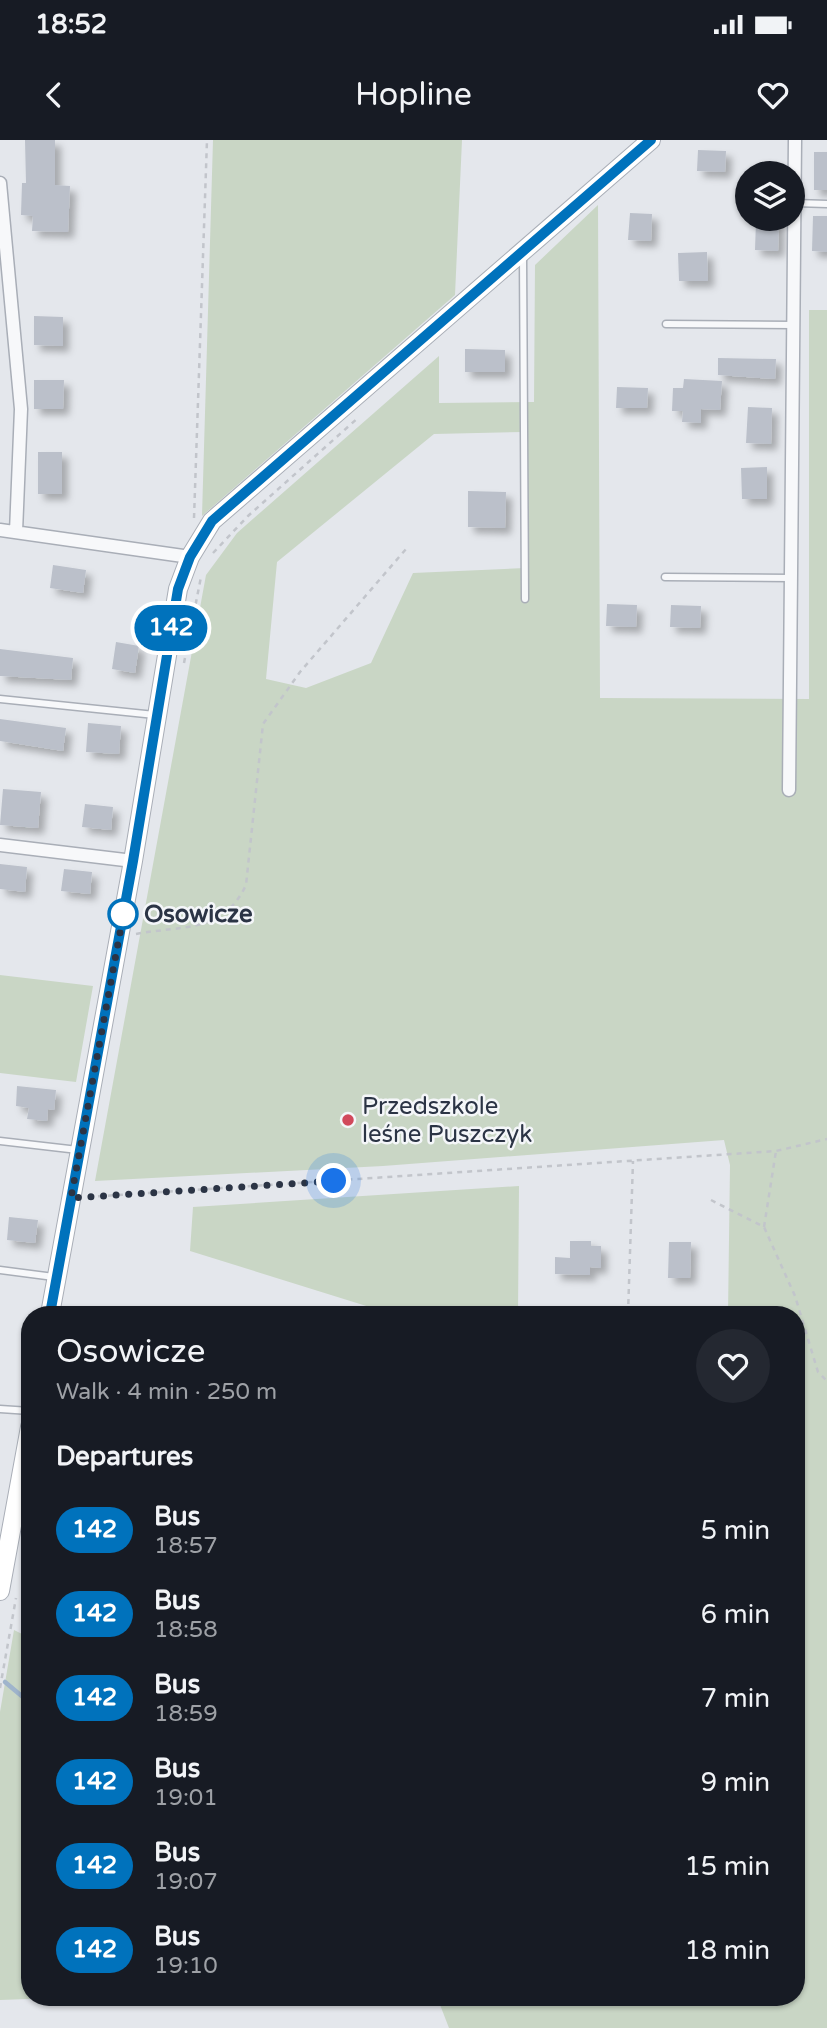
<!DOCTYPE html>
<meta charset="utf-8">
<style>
:root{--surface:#171b24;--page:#242831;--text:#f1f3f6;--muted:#9ea1a6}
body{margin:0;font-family:"Varela Round",sans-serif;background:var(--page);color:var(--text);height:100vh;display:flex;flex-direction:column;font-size:26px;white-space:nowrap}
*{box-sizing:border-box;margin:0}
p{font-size:23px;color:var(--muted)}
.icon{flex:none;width:38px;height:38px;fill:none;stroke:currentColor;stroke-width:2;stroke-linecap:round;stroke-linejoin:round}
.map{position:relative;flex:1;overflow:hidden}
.side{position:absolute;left:21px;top:1166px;width:784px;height:700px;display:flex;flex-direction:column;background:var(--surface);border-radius:28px;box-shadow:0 2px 5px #0004}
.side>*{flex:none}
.badge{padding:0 14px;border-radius:23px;font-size:24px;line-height:46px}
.fabs{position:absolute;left:735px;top:21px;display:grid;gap:14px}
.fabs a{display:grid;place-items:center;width:70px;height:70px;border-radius:50%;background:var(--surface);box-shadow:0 2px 5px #0004;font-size:35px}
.you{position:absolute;width:35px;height:35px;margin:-18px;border:5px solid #fff;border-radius:50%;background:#1a73e8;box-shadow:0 0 0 10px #1a73e833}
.map>.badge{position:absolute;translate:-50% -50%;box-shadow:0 0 0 4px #fff}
h2{padding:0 35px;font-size:26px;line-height:63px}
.round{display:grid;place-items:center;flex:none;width:74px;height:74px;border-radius:37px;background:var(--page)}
.overview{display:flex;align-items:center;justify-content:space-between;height:119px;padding:0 35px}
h1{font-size:33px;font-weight:600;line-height:52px}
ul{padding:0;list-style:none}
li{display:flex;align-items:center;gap:21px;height:84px;padding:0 35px}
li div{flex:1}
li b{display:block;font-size:26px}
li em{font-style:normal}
li .badge{min-width:77px;font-weight:700;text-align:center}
.status{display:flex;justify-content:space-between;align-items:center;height:49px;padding:0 35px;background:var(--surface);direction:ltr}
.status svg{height:19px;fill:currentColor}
header{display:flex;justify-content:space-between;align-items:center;height:91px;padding:0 35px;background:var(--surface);font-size:32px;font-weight:600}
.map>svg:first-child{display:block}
.green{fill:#c9d6c5;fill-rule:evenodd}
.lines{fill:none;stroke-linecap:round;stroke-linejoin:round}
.stream{stroke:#9fb4cc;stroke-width:4.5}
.building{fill:#bbc0ca;filter:url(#shadow)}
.lane-casing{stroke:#a9aeb7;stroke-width:9}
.street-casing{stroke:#a9aeb7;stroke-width:15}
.secondary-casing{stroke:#a9aeb7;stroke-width:20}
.path{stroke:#c2c5cb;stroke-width:2.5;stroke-dasharray:5 5;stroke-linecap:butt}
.lane{stroke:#f7f8fa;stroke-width:6}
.street{stroke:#f7f8fa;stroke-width:12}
.secondary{stroke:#fff;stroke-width:18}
.line-casing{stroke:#fff;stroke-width:16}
.line{stroke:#0072bc;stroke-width:10}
.walk{stroke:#2b3445;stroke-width:7;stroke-dasharray:0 12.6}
.stop-dot{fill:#fff;stroke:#0072bc;stroke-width:3.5}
.poi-dot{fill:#d1495b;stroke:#f4f6f9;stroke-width:2.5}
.labels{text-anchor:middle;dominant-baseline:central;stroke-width:5;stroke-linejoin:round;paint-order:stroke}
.stop-label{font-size:24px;font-weight:bold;fill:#2b3445;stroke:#f4f6f9;text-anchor:start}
.poi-label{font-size:24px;fill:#2b3445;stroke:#f4f6f9;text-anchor:start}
</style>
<div class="status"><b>18:52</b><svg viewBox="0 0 49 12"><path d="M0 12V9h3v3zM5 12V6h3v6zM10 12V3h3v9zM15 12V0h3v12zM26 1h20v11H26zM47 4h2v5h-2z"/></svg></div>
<header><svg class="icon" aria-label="back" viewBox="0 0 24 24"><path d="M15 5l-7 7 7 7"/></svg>Hopline<svg class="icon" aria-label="heart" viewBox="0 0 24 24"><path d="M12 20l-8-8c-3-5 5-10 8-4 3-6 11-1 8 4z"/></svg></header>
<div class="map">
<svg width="827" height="1888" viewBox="0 0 827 1888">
<defs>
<filter id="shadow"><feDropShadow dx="6" dy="6" stdDeviation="3.5" flood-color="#0004"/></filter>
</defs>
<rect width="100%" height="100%" fill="#e4e7ec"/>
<path class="green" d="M 213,0 L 462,0 L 455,155 L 202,376 Z
M 598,65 L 600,558 L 809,559 L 809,170 L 827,170 L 827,1888 L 449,1888 L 437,1857 L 796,1857 L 796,1174 L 728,1174 L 730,1025 L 724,1000 L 383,1026 L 95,1041 L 206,435 L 237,393 L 439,216 L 439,263 L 534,262 L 535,125 ZM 524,292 L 525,428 L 413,433 L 371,523 L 306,548 L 266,539 L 277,422 L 434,294 Z
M 0,835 L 93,846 L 76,942 L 0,933 Z
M 519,1046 L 518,1174 L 392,1174 L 190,1111 L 193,1067 Z
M 14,1490 L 30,1498 L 30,1857 L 84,1857 L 0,1860 L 0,1572 Z"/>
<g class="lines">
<path class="stream" d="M 5,1542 L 30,1563"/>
</g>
<path class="building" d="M 25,0 L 55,0 L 55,45 L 70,46 L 68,92 L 32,91 L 33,76 L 21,75 L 22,43 L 26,43 Z
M 698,10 L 726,11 L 725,32 L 697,31 Z
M 814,12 L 827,12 L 827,50 L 814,50 Z
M 630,73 L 652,74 L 651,101 L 628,100 Z
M 813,76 L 827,76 L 827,112 L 812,111 Z
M 756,81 L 779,82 L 778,111 L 755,110 Z
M 707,112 L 708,141 L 679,141 L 678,113 Z
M 34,176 L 63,177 L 63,206 L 34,205 Z
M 465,209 L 505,210 L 505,232 L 465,232 Z
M 718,218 L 776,219 L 775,239 L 718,235 Z
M 684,239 L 722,241 L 720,270 L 701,269 L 701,283 L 682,282 L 683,271 L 672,271 L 673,248 L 683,248 Z
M 34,240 L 64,240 L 63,269 L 34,269 Z
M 617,247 L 648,248 L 647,268 L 616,268 Z
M 748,267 L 772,268 L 771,304 L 746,303 Z
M 38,312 L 62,312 L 62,354 L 38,354 Z
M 767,327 L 767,359 L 742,359 L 741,328 Z
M 468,351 L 506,352 L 505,388 L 468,387 Z
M 53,425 L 86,430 L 83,453 L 50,448 Z
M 607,464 L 637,465 L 636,487 L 606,486 Z
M 671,465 L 701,466 L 700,488 L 670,487 Z
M 116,502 L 139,506 L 135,533 L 112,529 Z
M 0,509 L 73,518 L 71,540 L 0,536 Z
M 0,579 L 66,588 L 63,611 L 0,601 Z
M 88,583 L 121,586 L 119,614 L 86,612 Z
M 3,649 L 41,652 L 38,688 L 0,685 Z
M 85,664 L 113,667 L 111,690 L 82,687 Z
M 0,724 L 27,727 L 25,752 L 0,749 Z
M 64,729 L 92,732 L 90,754 L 61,751 Z
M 17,946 L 56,950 L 54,970 L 48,969 L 47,981 L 27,979 L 29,968 L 16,966 Z
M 9,1077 L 38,1080 L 35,1103 L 7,1100 Z
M 570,1101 L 591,1101 L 591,1106 L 601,1106 L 601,1128 L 590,1127 L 590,1135 L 555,1134 L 555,1117 L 570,1118 Z
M 669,1102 L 691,1102 L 690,1138 L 668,1138 Z"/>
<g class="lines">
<g class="lane-casing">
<path id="lane" d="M 795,63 L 827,64
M 523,117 L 525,459
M 666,184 L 793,185
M 665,437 L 791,438
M 0,559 L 155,575
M 0,1001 L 78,1010
M 0,1130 L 54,1137
M 0,1269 L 30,1271"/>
</g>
<g class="street-casing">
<path id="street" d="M 0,43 L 21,269 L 16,392
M 0,390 L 190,417
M 789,650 L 795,0
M 0,705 L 133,721"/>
</g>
<g class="secondary-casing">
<path id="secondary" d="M 50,1174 L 133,721 L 178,449 L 190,417 L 212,381 L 651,0
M 0,1451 L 30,1287"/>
</g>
<path class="path" d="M 194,378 L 207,0
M 213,413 L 248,376 L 359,277
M 184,523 L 201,437
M 136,794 C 182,785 223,794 246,745 L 263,584 L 300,532 L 406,409
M 88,1057 L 776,1011 L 827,999
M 711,1060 L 764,1087 L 795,1156 L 818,1232 L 827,1241
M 764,1087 L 776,1011
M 628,1174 L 633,1021
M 0,1548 L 16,1458"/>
<use href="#lane" class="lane"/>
<use href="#street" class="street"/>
<use href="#secondary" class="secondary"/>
</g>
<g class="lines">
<g class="line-casing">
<path id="line" d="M 50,1174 L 133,721 L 178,449 L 190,417 L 212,381 L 651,0"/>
</g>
<use href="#line" class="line"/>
<path class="walk" d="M 123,774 L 124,771 L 71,1058 L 334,1041"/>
</g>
<circle class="stop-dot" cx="123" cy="774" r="14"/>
<circle class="poi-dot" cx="348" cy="980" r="7"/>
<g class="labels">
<g class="stop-label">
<text x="144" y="774">Osowicze</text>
</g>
<g class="poi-label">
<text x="362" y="966">Przedszkole<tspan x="362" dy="28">leśne Puszczyk</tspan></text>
</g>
</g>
</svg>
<div class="fabs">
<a><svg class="icon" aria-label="layers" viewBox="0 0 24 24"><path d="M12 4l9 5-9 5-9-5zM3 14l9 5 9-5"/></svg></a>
</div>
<div class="you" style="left:334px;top:1041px"></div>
<b class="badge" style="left:171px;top:488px;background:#0072bc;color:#fff">142</b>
<section class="side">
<div class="overview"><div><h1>Osowicze</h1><p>Walk · 4 min · 250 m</p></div><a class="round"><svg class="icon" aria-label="heart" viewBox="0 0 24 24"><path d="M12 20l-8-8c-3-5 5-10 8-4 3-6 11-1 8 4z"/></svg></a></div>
<h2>Departures</h2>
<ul>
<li><span class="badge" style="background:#0072bc;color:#fff">142</span><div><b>Bus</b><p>18:57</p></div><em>5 min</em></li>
<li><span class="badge" style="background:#0072bc;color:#fff">142</span><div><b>Bus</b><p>18:58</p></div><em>6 min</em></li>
<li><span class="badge" style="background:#0072bc;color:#fff">142</span><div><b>Bus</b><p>18:59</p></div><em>7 min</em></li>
<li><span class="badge" style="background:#0072bc;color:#fff">142</span><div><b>Bus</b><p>19:01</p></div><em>9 min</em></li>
<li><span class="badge" style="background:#0072bc;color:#fff">142</span><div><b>Bus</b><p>19:07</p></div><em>15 min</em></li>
<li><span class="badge" style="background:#0072bc;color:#fff">142</span><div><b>Bus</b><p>19:10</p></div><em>18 min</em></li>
</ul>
</section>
</div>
